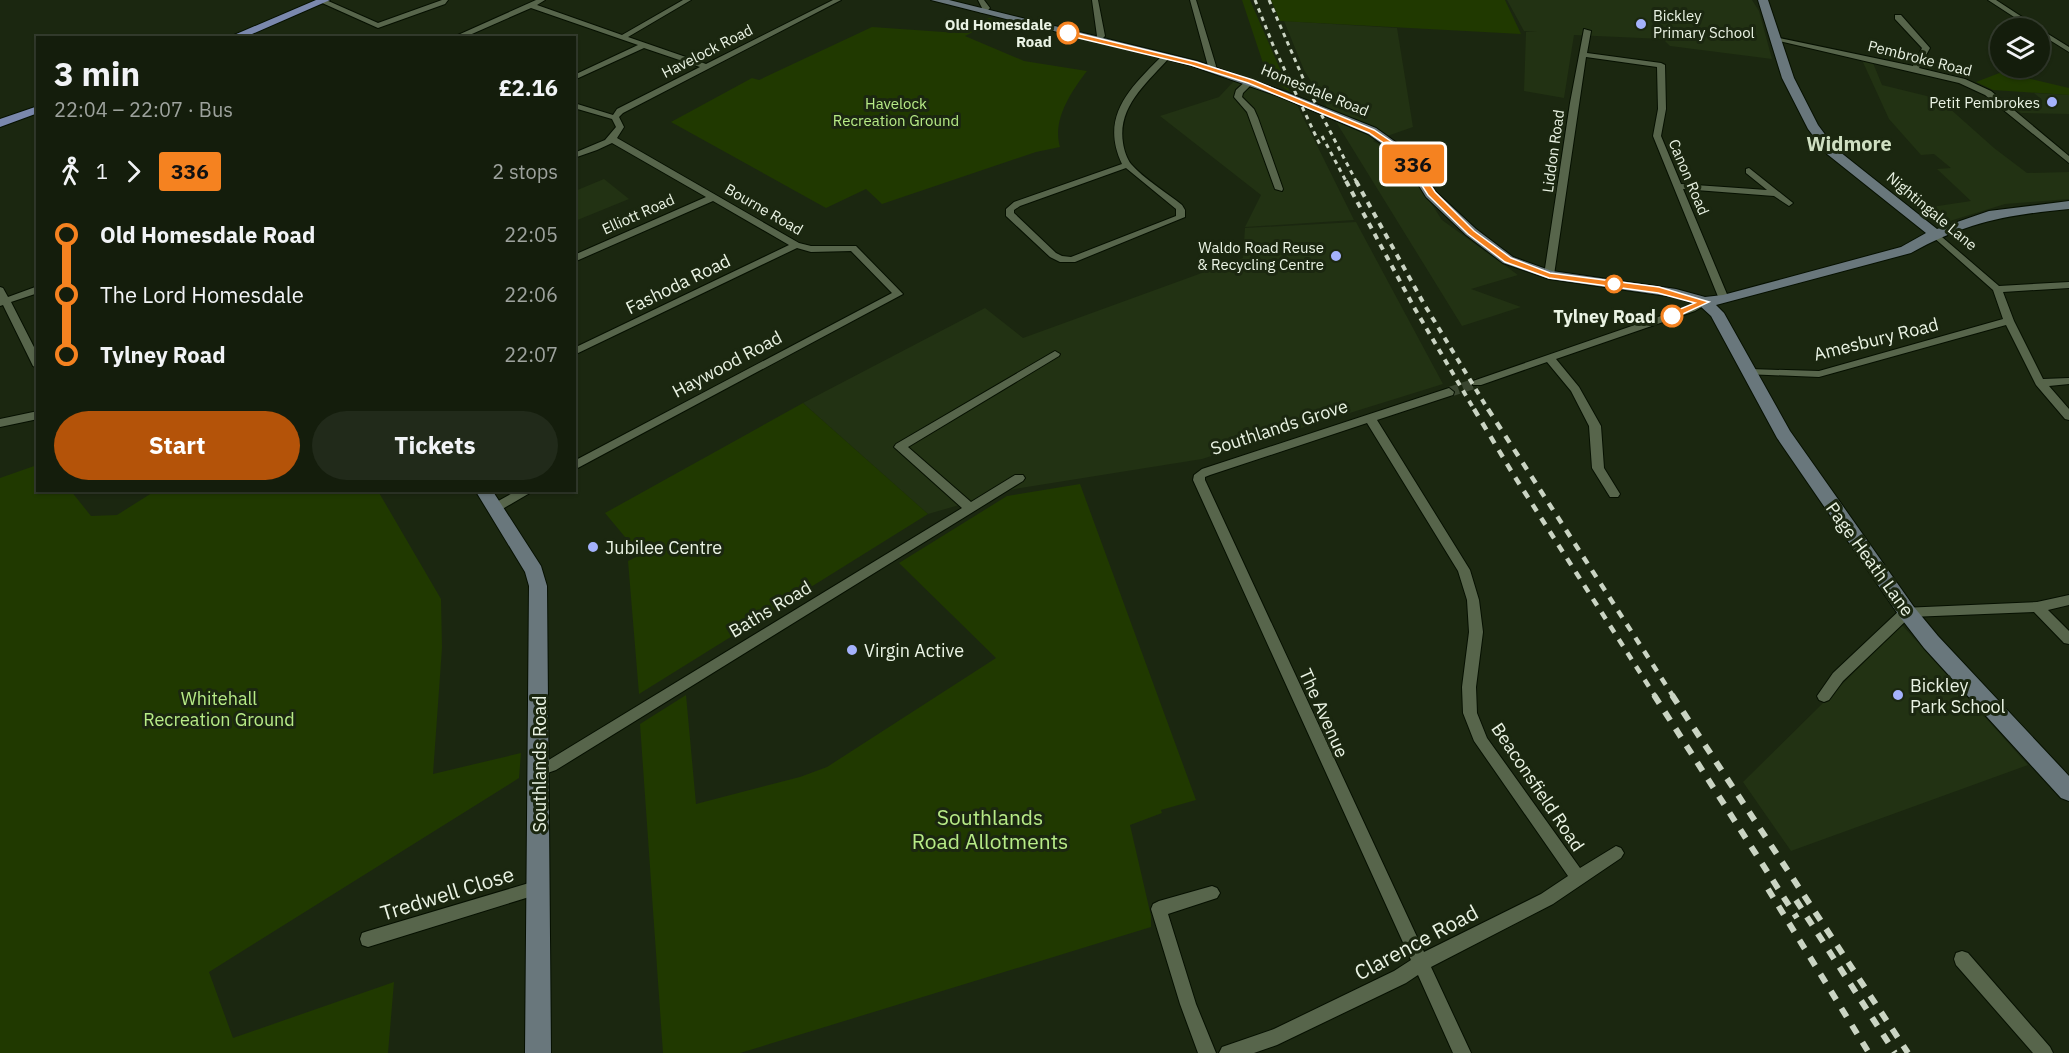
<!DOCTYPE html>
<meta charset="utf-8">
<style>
:root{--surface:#141d0c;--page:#212a1a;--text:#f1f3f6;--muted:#9da29d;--line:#333b2d;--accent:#b45309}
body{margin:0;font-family:"IBM Plex Sans",sans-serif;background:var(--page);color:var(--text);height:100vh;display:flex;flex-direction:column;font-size:22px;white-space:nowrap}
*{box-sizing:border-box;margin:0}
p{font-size:20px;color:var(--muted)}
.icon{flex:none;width:33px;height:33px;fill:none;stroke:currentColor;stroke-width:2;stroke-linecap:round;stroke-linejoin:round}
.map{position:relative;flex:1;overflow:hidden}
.side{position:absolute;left:36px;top:36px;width:540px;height:456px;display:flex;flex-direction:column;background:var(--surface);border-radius:0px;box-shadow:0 2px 4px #0004,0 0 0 2px var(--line)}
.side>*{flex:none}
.badge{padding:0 12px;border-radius:4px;font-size:21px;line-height:39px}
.controls{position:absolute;left:1990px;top:18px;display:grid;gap:12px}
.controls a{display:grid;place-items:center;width:60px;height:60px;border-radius:50%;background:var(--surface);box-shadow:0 2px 4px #0004,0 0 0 2px var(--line);font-size:30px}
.map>.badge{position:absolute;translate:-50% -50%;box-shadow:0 0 0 3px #fff}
.legs{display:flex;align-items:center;gap:9px;height:66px;padding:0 18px;font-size:20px}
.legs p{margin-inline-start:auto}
.headline{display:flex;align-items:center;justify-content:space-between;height:102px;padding:0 18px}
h1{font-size:33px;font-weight:700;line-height:45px}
.button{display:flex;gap:12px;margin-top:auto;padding:12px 18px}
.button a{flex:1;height:69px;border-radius:36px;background:var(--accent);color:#fff;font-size:24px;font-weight:700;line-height:69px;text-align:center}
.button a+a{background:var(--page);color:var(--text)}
ul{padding:0 18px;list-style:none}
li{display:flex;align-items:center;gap:21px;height:60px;font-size:22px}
li i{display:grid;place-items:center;width:9px;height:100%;margin:0 8px;background:currentColor}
li i::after{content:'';width:15px;height:15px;margin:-8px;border:4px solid;border-radius:50%;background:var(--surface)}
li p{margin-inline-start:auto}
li:first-child i{background:linear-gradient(#0000 50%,currentColor 0)}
li:last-child i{background:linear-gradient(currentColor 50%,#0000 0)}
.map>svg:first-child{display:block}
.built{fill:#223213}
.green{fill:#203900}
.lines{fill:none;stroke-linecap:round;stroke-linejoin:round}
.street-tunnel{stroke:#3a4630;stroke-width:10;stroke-dasharray:10 4.5;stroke-linecap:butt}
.street-casing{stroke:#061000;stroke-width:2}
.secondary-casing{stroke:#061000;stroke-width:2}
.primary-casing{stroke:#061000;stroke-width:2}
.street{fill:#57654b;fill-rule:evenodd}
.secondary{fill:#69777c;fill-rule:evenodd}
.primary{fill:#7a88ad;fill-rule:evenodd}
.rail-far3{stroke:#cad4c3;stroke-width:3;stroke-dasharray:4.5 4.5;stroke-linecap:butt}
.rail-far2{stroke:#cad4c3;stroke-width:4;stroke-dasharray:6 6;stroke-linecap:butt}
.rail-far1{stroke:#cad4c3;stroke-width:4.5;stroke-dasharray:8 8;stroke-linecap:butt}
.rail{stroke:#cad4c3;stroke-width:6;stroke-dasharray:10 10;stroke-linecap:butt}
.line-1{fill:#f58220;stroke:#fff;stroke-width:1.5}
.poi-dot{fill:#a4b2fc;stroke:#1b2710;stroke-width:2}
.stop-1-dot{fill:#fff;stroke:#f58220;stroke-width:3}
.labels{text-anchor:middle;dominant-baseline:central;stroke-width:6;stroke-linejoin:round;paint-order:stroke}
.far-poi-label{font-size:15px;fill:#eaf3e4;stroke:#1b2710;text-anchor:end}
.far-stop-label{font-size:15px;font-weight:bold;fill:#eaf3e4;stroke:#1b2710;text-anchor:end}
.far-street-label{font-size:15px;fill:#eaf3e4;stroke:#1b2710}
.far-park-label{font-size:15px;fill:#b7eb87;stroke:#1b2710}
.street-label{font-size:18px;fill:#eaf3e4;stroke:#1b2710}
.stop-label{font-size:18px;font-weight:bold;fill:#eaf3e4;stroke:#1b2710;text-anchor:end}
.poi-label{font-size:18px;fill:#eaf3e4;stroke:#1b2710;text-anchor:start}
.park-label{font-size:18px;fill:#b7eb87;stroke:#1b2710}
.far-district-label{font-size:20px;font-weight:bold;fill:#cfdfc2;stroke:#1b2710}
.near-park-label{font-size:21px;fill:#b7eb87;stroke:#1b2710}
.near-street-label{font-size:21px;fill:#eaf3e4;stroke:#1b2710}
</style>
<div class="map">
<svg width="2069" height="1053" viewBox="0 0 2069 1053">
<rect width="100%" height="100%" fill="#1b2710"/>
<path class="built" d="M 1507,0 L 1752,0 L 1759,11 L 1772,59 L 1670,46 L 1663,39 L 1574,35 L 1564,98 L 1524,91 L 1526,32 L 1537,32 L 1524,31 Z
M 1284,21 L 1397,28 L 1413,127 L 1373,141 L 1402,158 L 1442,220 L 1518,275 L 1471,289 L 1521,307 L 1462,326 L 1304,70 Z
M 1862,60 L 1873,63 L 1882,85 L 1939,99 L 1994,148 L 2027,173 L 2069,172 L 2069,199 L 2005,204 L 1940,224 L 1935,223 L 1918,209 L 1971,201 L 1937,169 L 1951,168 L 1934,154 L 1921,155 L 1889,119 Z
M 1234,81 L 1296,103 L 1354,220 L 1245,227 L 1261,195 L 1160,116 L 1219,97 Z
M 2034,93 L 2069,95 L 2069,114 L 2021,113 L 2009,104 L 2038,104 L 2033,99 L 2041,99 Z
M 604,179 L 629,199 L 575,221 L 575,191 Z
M 1356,222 L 1443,384 L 1202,459 L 1015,489 L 928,514 L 803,403 L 985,308 L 1023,338 L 1243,258 L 1245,228 Z
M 1902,625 L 2028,765 L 1791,851 L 1743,782 Z"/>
<path class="green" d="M 1242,0 L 1250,0 L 1290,92 L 1271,79 L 1267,66 L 1264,66 Z
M 1271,0 L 1505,0 L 1521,34 L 1280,21 Z
M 989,18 L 997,20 L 965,36 L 1024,61 L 1087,71 C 1071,92 1052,120 1060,147 L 1036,152 L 882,204 L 866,189 L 826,208 L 671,122 L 752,78 L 759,80 L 872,27 L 958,33 Z
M 2002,72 L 2069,88 L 2069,95 L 1993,90 L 1976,82 Z
M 803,403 L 928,514 L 639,694 L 628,561 L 640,555 L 605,513 Z
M 37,465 L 38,490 L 71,491 L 91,516 L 117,515 L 155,491 L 378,491 L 441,599 L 442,648 L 433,774 L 521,753 L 519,778 L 209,972 L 233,1038 L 394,982 L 388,1053 L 0,1053 L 0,478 Z
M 1080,484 L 1196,800 L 1161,810 L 1162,813 L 1130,825 L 1151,916 L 1151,927 L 740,1053 L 663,1053 L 640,724 L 686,695 L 696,804 L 800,777 L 827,767 L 996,658 L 899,563 L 1007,496 Z"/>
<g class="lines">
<path class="street-tunnel" d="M 1449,392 L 1477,383"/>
<g class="street-casing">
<path id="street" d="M 319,0 L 326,0 L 378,23 L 442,0 L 448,0 L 445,4 L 378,28 L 320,2 Z
M 536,0 L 545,0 L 537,5 L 622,35 L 683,0 L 691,0 L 628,37 L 706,64 L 833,0 L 841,0 L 623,113 L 619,117 L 624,127 L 617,138 L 799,243 L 811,246 L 856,246 L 903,294 L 574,470 L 574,461 L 892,293 L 851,251 L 811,252 L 797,248 L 574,355 L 574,348 L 789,245 L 713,201 L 574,262 L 574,255 L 706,197 L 612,143 L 597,150 L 574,158 L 574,153 L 605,140 L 616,127 L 612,119 L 574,108 L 574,103 L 613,115 L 617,109 L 700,67 L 644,48 L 574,80 L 574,75 L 638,45 L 531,8 L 465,37 L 458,35 Z
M 978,0 L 984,0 L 990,8 L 985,13 L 979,12 L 982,8 Z
M 1092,0 L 1098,0 L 1105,36 L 1098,43 L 1094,41 L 1097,36 Z
M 1190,0 L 1196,0 L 1216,66 L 1214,71 L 1207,69 L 1208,66 Z
M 1988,0 L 1996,0 L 2039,28 L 2031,28 Z
M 1895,15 L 1901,15 L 1930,48 L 1919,68 L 1965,79 L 1991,91 L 2069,156 L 2069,163 L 1985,95 L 1959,83 L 1771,39 L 1775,37 L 1913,66 L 1922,48 L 1895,19 Z
M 1584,29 L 1591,31 L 1587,53 L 1661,63 L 1665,65 L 1666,109 L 1661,136 L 1681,184 L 1767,190 L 1746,173 L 1746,169 L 1749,168 L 1793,203 L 1789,206 L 1774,196 L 1683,189 L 1729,299 L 1727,301 L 1721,301 L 1719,299 L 1653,136 L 1658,109 L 1657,67 L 1586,57 L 1554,275 L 1549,278 L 1544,275 L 1570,103 Z
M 2040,29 L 2069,47 L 2069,52 L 2040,34 Z
M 1163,55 L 1170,57 C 1148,82 1117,106 1123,143 C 1124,150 1127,159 1131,164 C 1143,178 1167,193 1182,205 L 1185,210 L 1185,217 L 1075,262 L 1060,262 L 1050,257 L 1006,216 L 1006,209 L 1014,202 L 1122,164 C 1099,116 1131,87 1163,55 ZM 1126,168 L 1176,209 L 1176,216 L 1071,257 L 1062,256 L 1056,253 L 1014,213 L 1014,210 L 1020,206 Z
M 1248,79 L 1255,81 L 1243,93 L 1242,97 L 1254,109 L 1258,118 L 1283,189 L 1282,191 L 1275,189 L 1247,112 L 1234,97 L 1236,90 Z
M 1935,231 L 1999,286 L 2069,282 L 2069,288 L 2003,292 L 2014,321 L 2043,379 L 2069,378 L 2069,384 L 2049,386 L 2069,409 L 2069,420 L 2065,419 L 2036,385 L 2006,325 L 1819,377 L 1745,374 L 1744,372 L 1745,370 L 1749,369 L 1819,371 L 2003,319 L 1993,290 L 1932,236 L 1930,234 Z
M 38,286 L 38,293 L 11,302 L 38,355 L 38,369 L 33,366 L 3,305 L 0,306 L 0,287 L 3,288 L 8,297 Z
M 1704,299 L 1707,300 L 1707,304 L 1695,311 L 1556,359 L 1579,387 L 1601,426 L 1604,468 L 1620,494 L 1618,497 L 1610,497 L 1592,468 L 1589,426 L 1571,391 L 1547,362 L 1481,385 L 1473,385 L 1472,383 L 1473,381 L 1687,307 Z
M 1055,351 L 1060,354 L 1059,356 L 908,447 L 971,502 L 1015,475 L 1023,475 L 1025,478 L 1023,481 L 556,770 L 539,776 L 534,775 L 532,770 L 534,765 L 547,761 L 962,508 L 894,447 L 896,444 Z
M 1449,388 L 1454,392 L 1453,395 L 1377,420 L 1470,570 L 1479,600 L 1483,632 L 1476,687 L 1477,713 L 1487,738 L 1580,868 L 1616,846 L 1621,848 L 1624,853 L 1621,858 L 1553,904 L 1431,967 L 1471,1053 L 1453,1053 L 1418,975 L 1406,983 L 1277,1045 L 1254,1053 L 1219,1053 L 1222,1047 L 1274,1029 L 1394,971 L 1411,960 L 1193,480 L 1194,475 L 1202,469 ZM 1367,423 L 1458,571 L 1467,600 L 1469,632 L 1462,687 L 1463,713 L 1474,741 L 1568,876 L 1541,894 L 1424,952 L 1205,480 L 1205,477 L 1210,475 Z
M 38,411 L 38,419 L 0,427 L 0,419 Z
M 518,490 L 535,490 L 499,511 L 491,511 L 489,508 L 491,505 Z
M 2069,595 L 2069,605 L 2048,610 L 2069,631 L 2069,644 L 2064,643 L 2034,612 L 1910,617 L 1843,681 L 1829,700 L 1824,702 L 1819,700 L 1817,696 L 1833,673 L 1902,608 L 2037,602 Z
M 539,880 L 544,882 L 547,887 L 544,892 L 539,894 L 368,947 L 362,945 L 360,939 L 362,933 L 368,931 Z
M 1212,886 L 1217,888 L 1220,893 L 1217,898 L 1168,914 L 1196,1004 L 1216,1053 L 1198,1053 L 1180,1004 L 1151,909 L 1153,904 L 1159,901 Z
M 1962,951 L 1968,953 L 2050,1047 L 2053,1053 L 2033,1053 L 1956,965 L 1954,959 L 1956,953 Z"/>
</g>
<g class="secondary-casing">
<path id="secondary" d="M 931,0 L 949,0 L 1197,61 L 1286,92 L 1376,128 L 1411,153 L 1436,192 L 1476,229 L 1513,257 L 1552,271 L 1676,289 L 1705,297 L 1723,295 L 1901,247 L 1926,233 L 1827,154 L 1808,129 L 1782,78 L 1758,0 L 1768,0 L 1794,78 L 1818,125 L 1835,148 L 1937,229 L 1989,211 L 2069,201 L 2069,209 C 2006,215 1967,222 1911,253 L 1716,305 L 1724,313 L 1790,431 L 1914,607 L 1938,636 L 2069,776 L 2069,801 L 2061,798 L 1924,648 L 1900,617 L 1777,438 L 1711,316 L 1699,305 L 1674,297 L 1549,279 L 1503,263 L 1466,235 L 1426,197 L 1402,158 L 1368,134 L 1278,96 L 1189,65 Z
M 475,490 L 492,490 L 541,566 L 547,586 L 551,1053 L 525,1053 L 529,586 L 525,572 Z"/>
</g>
<g class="primary-casing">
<path id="primary" d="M 316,0 L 330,0 L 243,38 L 227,38 Z
M 38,106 L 38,113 L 0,127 L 0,119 Z"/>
</g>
<use href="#street" class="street"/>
<use href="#secondary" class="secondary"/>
<use href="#primary" class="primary"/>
<path class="rail-far3" d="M 1255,0 L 1273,45 L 1321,147
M 1269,0 L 1306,85 L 1357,183
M 1322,136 L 1347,183"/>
<path class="rail-far2" d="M 1346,181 L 1415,309 L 1475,411
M 1356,181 L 1424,304 L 1489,411"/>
<path class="rail-far1" d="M 1474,409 L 1513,474 L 1655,696
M 1488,409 L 1673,696"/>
<path class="rail" d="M 1654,695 L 1797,918
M 1672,695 L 1908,1053
M 1768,889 L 1869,1053
M 1796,900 L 1895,1053"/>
</g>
<path class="line-1" d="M 1068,31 L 1196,62 L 1253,80 L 1374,130 L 1410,154 L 1435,192 L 1474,231 L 1511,258 L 1550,273 L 1659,287 L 1709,302 L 1672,319 L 1668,318 L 1668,314 L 1695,303 L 1658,293 L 1549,278 L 1505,262 L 1468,234 L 1428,195 L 1404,157 L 1369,133 L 1248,83 L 1191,65 L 1066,35 Z"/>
<g class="poi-dot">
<circle cx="1641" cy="24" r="6"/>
<circle cx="2052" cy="102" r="6"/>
<circle cx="1336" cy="256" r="6"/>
<circle cx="593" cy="547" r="6"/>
<circle cx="852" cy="650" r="6"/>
<circle cx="1898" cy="695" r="6"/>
</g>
<g class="stop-1-dot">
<circle cx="1068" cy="33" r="10"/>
<circle cx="1614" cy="284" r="8"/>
<circle cx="1672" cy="316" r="10"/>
</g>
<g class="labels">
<g class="far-poi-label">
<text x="1653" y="15" text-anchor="start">Bickley<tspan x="1653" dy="17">Primary School</tspan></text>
<text x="2040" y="102">Petit Pembrokes</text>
<text x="1324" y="247">Waldo Road Reuse<tspan x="1324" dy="17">&amp; Recycling Centre</tspan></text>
</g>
<g class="far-stop-label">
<text x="1052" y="24">Old Homesdale<tspan x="1052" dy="17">Road</tspan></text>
</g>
<g class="far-street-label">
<text transform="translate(707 51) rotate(-27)">Havelock Road</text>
<text transform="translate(1920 58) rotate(14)">Pembroke Road</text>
<text transform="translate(1315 90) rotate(22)">Homesdale Road</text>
<text transform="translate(1553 151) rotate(-82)">Liddon Road</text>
<text transform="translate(1689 177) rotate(67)">Canon Road</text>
<text transform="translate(764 209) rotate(30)">Bourne Road</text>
<text transform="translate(1932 211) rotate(40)">Nightingale Lane</text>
<text transform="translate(638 214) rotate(-24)">Elliott Road</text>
</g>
<g class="far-park-label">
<text x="896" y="103">Havelock<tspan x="896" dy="17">Recreation Ground</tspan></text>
</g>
<g class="street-label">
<text transform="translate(678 284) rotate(-26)">Fashoda Road</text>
<text transform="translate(1876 339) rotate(-14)">Amesbury Road</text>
<text transform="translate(727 364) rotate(-28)">Haywood Road</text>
<text transform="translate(1279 427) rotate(-18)">Southlands Grove</text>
<text transform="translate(1870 559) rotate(54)">Page Heath Lane</text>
<text transform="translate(770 609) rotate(-31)">Baths Road</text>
<text transform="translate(1324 713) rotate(66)">The Avenue</text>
<text transform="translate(539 764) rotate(-90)">Southlands Road</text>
<text transform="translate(1538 787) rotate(56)">Beaconsfield Road</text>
</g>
<g class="stop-label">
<text x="1656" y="316">Tylney Road</text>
</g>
<g class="poi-label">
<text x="605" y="547">Jubilee Centre</text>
<text x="864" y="650">Virgin Active</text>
<text x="1910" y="685">Bickley<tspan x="1910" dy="21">Park School</tspan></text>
</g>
<g class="park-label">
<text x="219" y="698">Whitehall<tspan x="219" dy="21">Recreation Ground</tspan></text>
</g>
<g class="far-district-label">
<text x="1849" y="143">Widmore</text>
</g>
<g class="near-park-label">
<text x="990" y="817">Southlands<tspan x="990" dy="24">Road Allotments</tspan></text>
</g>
<g class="near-street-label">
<text transform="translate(447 893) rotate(-17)">Tredwell Close</text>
<text transform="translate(1416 942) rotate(-28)">Clarence Road</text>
</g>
</g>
</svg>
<div class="controls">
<a><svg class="icon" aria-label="layers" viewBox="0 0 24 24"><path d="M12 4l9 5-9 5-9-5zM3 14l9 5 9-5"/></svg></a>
</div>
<b class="badge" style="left:1413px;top:164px;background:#f58220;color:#111">336</b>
<section class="side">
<div class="headline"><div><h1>3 min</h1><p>22:04 – 22:07 · Bus</p></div><b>£2.16</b></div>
<div class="legs"><svg class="icon" aria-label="walk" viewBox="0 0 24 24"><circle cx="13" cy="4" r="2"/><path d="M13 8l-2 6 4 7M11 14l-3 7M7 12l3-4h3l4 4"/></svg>1<svg class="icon" aria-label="forward" viewBox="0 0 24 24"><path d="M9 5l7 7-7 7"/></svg><b class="badge" style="background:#f58220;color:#111">336</b><p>2 stops</p></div>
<ul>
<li><i style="color:#f58220"></i><b>Old Homesdale Road</b><p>22:05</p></li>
<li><i style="color:#f58220"></i><span>The Lord Homesdale</span><p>22:06</p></li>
<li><i style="color:#f58220"></i><b>Tylney Road</b><p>22:07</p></li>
</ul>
<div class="button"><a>Start</a><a>Tickets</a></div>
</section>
</div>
